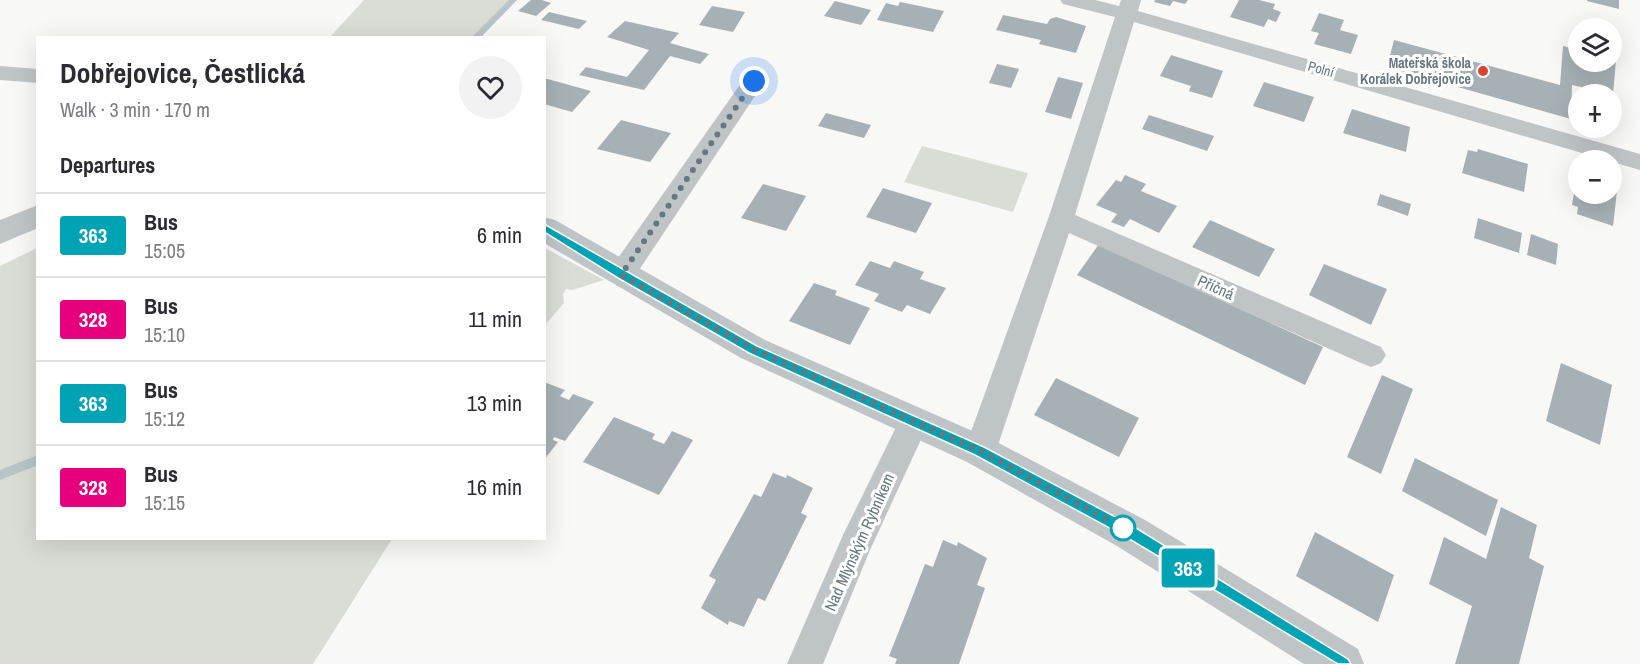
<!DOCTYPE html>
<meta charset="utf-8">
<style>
:root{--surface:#fff;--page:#f2f2f3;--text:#2b2b33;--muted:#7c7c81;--line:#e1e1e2}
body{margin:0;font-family:"Archivo Narrow",sans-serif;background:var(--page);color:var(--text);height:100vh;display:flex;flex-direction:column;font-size:22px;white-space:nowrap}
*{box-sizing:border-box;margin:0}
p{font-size:20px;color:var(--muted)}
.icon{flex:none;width:33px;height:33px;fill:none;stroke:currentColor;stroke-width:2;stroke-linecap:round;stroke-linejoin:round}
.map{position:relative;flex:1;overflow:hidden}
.drawer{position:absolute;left:36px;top:36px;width:510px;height:504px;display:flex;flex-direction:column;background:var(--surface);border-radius:0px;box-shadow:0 6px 24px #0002}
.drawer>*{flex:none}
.badge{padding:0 12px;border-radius:4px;font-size:21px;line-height:39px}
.fabs{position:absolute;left:1568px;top:18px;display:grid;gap:12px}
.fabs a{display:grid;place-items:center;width:54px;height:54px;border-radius:50%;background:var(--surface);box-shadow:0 6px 24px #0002;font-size:30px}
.you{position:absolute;width:30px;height:30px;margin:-15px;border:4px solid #fff;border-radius:50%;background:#1a73e8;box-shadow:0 0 0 9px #1a73e833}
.map>.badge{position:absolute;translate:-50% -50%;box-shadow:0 0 0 3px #fff}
h2{padding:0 24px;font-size:22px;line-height:54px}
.round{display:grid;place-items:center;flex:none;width:63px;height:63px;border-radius:32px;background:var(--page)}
.summary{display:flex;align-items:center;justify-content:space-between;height:102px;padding:0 24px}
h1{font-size:28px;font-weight:800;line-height:45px}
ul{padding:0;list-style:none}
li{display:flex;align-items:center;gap:18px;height:84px;padding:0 24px;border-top:2px solid var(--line)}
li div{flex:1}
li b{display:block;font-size:22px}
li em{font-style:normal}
li .badge{min-width:66px;font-weight:700;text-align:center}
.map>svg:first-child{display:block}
.green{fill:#d9ddd5}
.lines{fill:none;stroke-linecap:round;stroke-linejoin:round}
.stream{fill:#b8c5c8;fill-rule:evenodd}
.building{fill:#a7b1b5}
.minor{fill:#bfc5c7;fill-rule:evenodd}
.tertiary{fill:#bfc5c7;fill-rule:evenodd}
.line{fill:#00a3b4;stroke:#fff;stroke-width:1.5}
.walk{stroke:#65787f;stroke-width:6;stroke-dasharray:0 10.8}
.poi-dot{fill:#db4334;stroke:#fff;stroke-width:2}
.stop-dot{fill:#fff;stroke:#00a3b4;stroke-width:3}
.labels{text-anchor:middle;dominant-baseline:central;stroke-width:6;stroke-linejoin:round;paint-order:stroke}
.far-poi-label{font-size:14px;font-weight:bold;fill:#65787f;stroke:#fff;text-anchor:end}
.far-street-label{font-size:14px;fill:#65787f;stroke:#fff}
.street-label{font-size:16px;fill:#65787f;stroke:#fff}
</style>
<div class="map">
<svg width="1640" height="664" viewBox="0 0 1640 664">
<rect width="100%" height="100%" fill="#f8f8f6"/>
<path class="green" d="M 364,0 L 513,0 L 475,37 L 330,37 Z
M 922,146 L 1028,173 L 1013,212 L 904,182 Z
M 37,248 L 38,538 L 392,539 L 313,664 L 0,664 L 0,266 Z
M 545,248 L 604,280 L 572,290 L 566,289 L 563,294 L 564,303 L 545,325 Z"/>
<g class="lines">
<path class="stream" d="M 509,0 L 517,0 L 480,38 L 471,38 Z
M 38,455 L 38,465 L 0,480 L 0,470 Z"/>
</g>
<path class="building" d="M 531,0 L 542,0 L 551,3 L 536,16 L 518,11 Z
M 1155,0 L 1188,0 L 1185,4 L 1173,1 L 1170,6 L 1154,2 Z
M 1239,0 L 1259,0 L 1275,4 L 1273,9 L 1281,12 L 1276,22 L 1268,19 L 1264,27 L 1230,17 Z
M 1587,0 L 1619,0 L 1619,9 L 1587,1 Z
M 835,1 L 871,10 L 861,25 L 824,16 Z
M 900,2 L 944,11 L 933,32 L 877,20 L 886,3 L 898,6 Z
M 712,6 L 745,12 L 733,32 L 699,25 Z
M 549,12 L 587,21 L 579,29 L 541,20 Z
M 1319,13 L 1344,20 L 1340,30 L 1358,35 L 1351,54 L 1314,44 L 1319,33 L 1311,31 Z
M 1003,15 L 1047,24 L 1050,19 L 1056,17 L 1086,26 L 1076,53 L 1039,44 L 1041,40 L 996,30 Z
M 625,21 L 679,33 L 670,43 L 709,54 L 700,64 L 670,56 L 644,90 L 579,75 L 586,67 L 627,77 L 649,50 L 607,37 Z
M 1394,40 L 1560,85 L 1563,46 L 1578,50 L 1578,62 L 1616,60 L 1613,94 L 1572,85 L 1571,119 L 1387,67 Z
M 1171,55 L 1223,71 L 1212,98 L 1189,91 L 1191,86 L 1160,76 Z
M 997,64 L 1019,69 L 1011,88 L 989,83 Z
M 1058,77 L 1083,83 L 1071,119 L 1045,112 Z
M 544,78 L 591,91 L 572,112 L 544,104 Z
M 1264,82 L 1314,97 L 1304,122 L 1253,106 Z
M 1352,109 L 1410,127 L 1406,152 L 1343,133 Z
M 826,113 L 871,125 L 864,138 L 818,126 Z
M 1149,115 L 1214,136 L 1207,151 L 1142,129 Z
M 621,120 L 671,133 L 650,162 L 597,149 Z
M 1478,149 L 1528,164 L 1524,192 L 1462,173 L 1468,150 L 1477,152 Z
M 1125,175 L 1146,184 L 1141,191 L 1177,206 L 1159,233 L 1130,219 L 1124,227 L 1111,222 L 1117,214 L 1096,205 L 1116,180 L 1121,182 Z
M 1577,176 L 1578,194 L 1611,194 L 1611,189 L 1617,191 L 1613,226 L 1577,214 L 1578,207 L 1572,205 Z
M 763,184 L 806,196 L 786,231 L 741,218 Z
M 883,188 L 932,203 L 916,233 L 866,217 Z
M 1380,194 L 1411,204 L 1408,216 L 1377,205 Z
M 1478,218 L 1522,233 L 1519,253 L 1474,238 Z
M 1210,220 L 1275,249 L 1259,277 L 1192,247 Z
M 1531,234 L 1558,244 L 1556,265 L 1527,255 Z
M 1099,244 L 1323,347 L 1305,385 L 1077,275 Z
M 870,261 L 890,268 L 894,261 L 924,272 L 920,279 L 946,288 L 930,314 L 907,305 L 902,312 L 874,301 L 879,294 L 855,285 Z
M 1324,264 L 1387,289 L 1371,325 L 1309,295 Z
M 814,283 L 837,291 L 835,295 L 870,308 L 850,345 L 789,321 Z
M 1561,363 L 1612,385 L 1600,445 L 1546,421 Z
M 1382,375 L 1413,389 L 1381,474 L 1347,457 Z
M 1056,378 L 1139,418 L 1119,457 L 1034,415 Z
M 544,382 L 565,390 L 560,396 L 569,400 L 573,394 L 594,402 L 565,441 L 554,437 L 553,440 L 558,442 L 544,460 Z
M 614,417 L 655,434 L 652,439 L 664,444 L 672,431 L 693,440 L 659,495 L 583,462 Z
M 1415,458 L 1498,500 L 1486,536 L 1402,491 Z
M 773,473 L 786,478 L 787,475 L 813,488 L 801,513 L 807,516 L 765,601 L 758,598 L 744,627 L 729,621 L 728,625 L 701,608 L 716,580 L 709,576 L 754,494 L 761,497 Z
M 1501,507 L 1537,525 L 1529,558 L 1544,566 L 1519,664 L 1455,664 L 1472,606 L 1429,584 L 1444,537 L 1486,559 Z
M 1315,532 L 1394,575 L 1378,622 L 1296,576 Z
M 943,540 L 957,546 L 958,542 L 987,558 L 977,585 L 985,588 L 959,664 L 895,664 L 897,659 L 889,656 L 908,608 L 925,564 L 933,567 Z"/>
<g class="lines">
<path class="minor" d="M 1060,0 L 1095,0 L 1119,6 L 1121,0 L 1141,0 L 1138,11 L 1640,154 L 1640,170 L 1134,22 L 1075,215 L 1381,347 L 1386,355 L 1381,363 L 1371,367 L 1361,363 L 1069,233 L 996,451 L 991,461 L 980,465 L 969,461 L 964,451 L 1048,219 L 1115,17 L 1063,4 Z
M 0,66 L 38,69 L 38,83 L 0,80 Z
M 754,74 L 762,76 L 765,81 L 631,282 L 621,285 L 611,282 L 607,275 L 611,268 L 746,76 Z
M 915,407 L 926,411 L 930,420 L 870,550 L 823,664 L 787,664 L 843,535 L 904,411 Z"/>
<path class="tertiary" d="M 38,205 L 38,228 L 0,244 L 0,220 Z
M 544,217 L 555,220 L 765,340 L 993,440 L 1145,520 L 1358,649 L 1364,664 L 1304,664 L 1117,546 L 967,462 L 741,358 L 544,243 Z"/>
</g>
<path class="line" d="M 544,224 L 757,346 L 984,447 L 1136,528 L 1348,659 L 1351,664 L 1338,664 L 1126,537 L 975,455 L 749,353 L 618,278 L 541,230 L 541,225 Z"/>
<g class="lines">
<path class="walk" d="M 754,81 L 621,275 L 753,349 L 980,451 L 1131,532 L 1123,528"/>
</g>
<circle class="poi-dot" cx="1483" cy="71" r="6"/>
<circle class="stop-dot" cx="1123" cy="528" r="12"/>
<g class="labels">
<g class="far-poi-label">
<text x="1471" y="63">Mateřská škola<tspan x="1471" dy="16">Korálek Dobřejovice</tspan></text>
</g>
<g class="far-street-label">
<text transform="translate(1321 69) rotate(16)">Polní</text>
</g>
<g class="street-label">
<text transform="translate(1216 287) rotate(24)">Příčná</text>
<text transform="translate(859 542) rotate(-66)">Nad Mlýnským Rybníkem</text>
</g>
</g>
</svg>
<div class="fabs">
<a><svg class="icon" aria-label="layers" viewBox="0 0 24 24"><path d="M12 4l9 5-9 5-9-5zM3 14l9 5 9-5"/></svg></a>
<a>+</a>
<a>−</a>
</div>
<div class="you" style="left:754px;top:81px"></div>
<b class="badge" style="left:1188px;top:568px;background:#00a3b4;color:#fff">363</b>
<section class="drawer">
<div class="summary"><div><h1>Dobřejovice, Čestlická</h1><p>Walk · 3 min · 170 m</p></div><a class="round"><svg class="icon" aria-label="heart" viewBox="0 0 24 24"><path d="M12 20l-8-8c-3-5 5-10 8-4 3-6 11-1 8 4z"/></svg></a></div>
<h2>Departures</h2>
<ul>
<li><span class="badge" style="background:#00a3b4;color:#fff">363</span><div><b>Bus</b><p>15:05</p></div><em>6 min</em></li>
<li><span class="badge" style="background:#e6007e;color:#fff">328</span><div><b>Bus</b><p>15:10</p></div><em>11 min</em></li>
<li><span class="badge" style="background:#00a3b4;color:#fff">363</span><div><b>Bus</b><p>15:12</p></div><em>13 min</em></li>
<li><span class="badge" style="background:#e6007e;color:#fff">328</span><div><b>Bus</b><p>15:15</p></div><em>16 min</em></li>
</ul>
</section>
</div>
